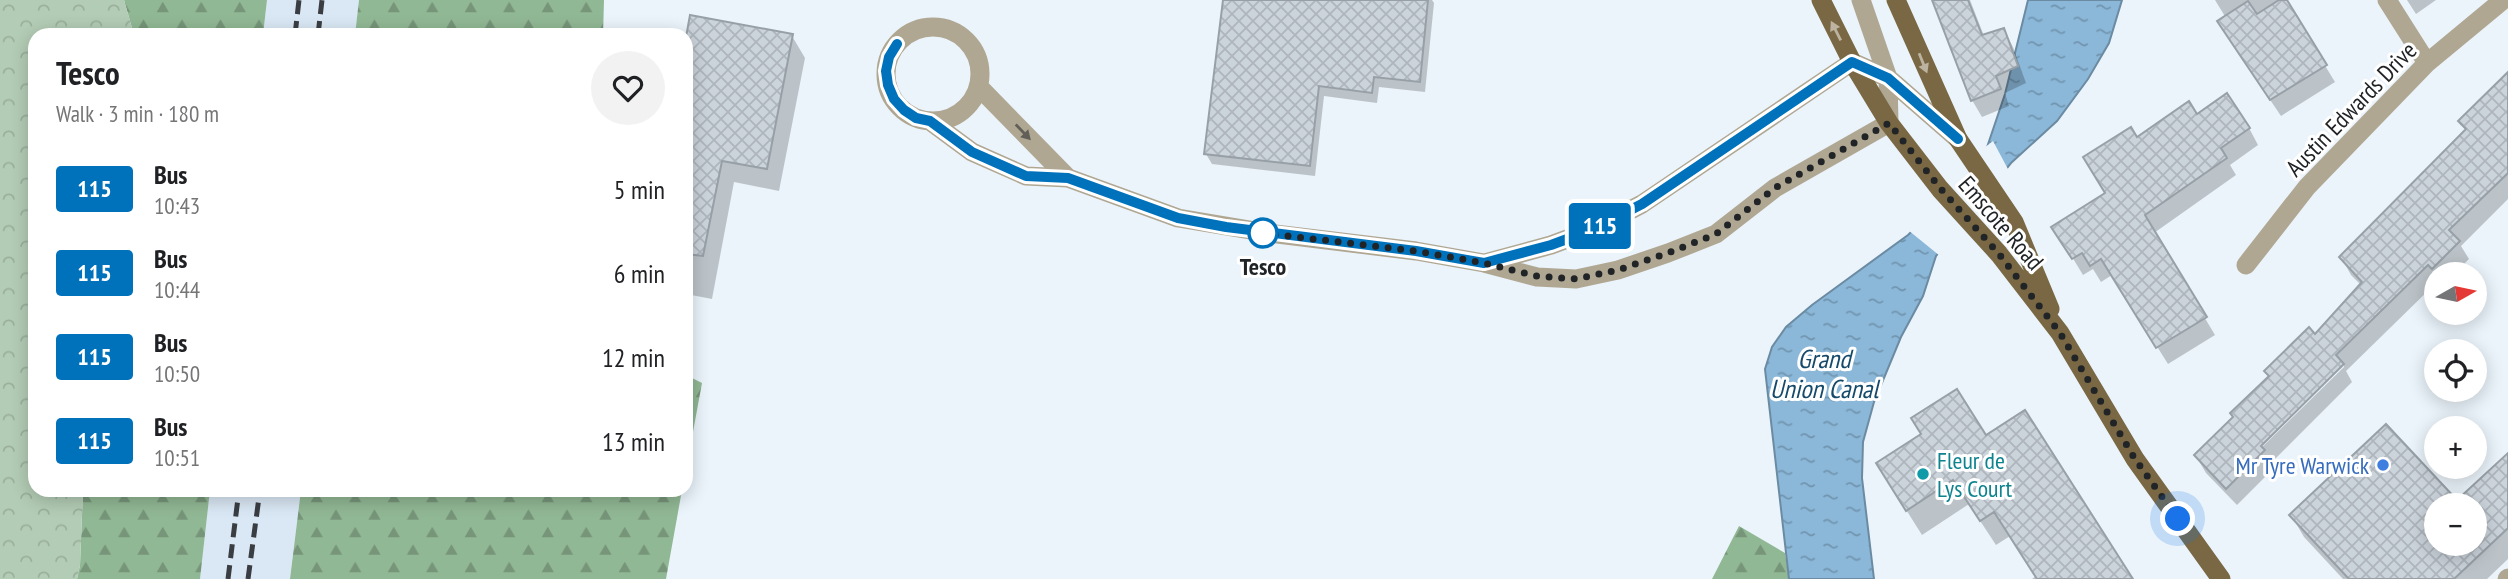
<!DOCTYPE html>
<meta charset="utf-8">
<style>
:root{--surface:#fff;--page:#f2f2f2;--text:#202124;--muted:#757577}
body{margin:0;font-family:"PT Sans Narrow",sans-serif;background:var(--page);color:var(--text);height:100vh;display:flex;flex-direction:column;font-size:26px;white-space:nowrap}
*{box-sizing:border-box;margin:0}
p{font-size:23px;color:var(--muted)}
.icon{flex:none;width:38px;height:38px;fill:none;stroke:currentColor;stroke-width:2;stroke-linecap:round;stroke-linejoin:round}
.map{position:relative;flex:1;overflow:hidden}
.panel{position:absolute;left:28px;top:28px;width:665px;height:469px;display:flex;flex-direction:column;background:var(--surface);border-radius:21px;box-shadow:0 4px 18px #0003}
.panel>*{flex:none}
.badge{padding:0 14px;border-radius:5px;font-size:24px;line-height:46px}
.needle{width:46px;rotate:81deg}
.tools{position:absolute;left:2424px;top:262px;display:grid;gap:14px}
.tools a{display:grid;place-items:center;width:63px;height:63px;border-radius:50%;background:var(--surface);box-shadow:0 4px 18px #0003;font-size:35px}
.you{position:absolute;width:35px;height:35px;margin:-18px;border:5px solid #fff;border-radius:50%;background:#1a73e8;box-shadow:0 0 0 10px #1a73e833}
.map>.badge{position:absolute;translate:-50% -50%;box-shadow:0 0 0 4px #fff}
.round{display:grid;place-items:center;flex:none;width:74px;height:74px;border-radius:37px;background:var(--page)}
.head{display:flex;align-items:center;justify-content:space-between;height:119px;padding:0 28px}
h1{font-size:33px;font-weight:800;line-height:52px}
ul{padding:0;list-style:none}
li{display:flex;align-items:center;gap:21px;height:84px;padding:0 28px}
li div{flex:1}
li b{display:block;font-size:26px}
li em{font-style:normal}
li .badge{min-width:77px;font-weight:700;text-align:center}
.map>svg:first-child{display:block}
.built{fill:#dae8f5}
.forest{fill:url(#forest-firs)}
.park{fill:url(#park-crowns)}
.water{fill:url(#water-ripples);stroke:#6b8ba3;stroke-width:2}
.pier{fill:#ebf4fb}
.shadow{fill:#0003;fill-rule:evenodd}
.building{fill:url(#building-cross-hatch);stroke:#98a0a7;stroke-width:2;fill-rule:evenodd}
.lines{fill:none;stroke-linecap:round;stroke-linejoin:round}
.minor{stroke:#b0a793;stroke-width:19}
.primary{stroke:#796843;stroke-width:19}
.rail{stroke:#3a3e42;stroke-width:5;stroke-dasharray:14 7;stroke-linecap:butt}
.oneway{fill:#bcb4a1}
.oneway2{fill:#615f58}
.line-casing{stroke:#fff;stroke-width:16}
.line{stroke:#0072bc;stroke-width:10}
.walk{stroke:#212427;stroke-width:7;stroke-dasharray:0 12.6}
.stop-dot{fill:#fff;stroke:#0072bc;stroke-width:3.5}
.shop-dot{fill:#3f7fe0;stroke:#fff;stroke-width:2.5}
.culture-dot{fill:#0f9aa8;stroke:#fff;stroke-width:2.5}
.labels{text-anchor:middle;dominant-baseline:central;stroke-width:6;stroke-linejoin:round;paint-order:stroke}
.street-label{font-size:24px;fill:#212427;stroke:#fff}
.stop-label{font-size:24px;font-weight:bold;fill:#212427;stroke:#fff}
.culture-label{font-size:24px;fill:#0d838f;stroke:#fff;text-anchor:start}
.shop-label{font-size:24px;fill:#366cbe;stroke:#fff;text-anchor:end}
.water-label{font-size:26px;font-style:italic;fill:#154a6b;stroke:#fff}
</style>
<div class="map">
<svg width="2508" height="579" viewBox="0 0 2508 579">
<defs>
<pattern id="forest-firs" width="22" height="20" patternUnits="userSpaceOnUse" patternTransform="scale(1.75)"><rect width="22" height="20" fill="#91b894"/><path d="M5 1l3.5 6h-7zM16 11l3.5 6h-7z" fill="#769579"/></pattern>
<pattern id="park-crowns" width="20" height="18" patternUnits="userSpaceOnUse" patternTransform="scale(1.75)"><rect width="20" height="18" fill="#b3ccb5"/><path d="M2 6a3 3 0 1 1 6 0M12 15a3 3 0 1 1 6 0" fill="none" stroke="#9aaf9c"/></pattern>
<pattern id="water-ripples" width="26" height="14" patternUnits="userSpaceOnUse" patternTransform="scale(1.75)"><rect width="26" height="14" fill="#8bb7d8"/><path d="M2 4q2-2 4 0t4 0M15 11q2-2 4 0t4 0" fill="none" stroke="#7195af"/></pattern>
<pattern id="building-cross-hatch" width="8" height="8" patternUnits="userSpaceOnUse" patternTransform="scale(1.75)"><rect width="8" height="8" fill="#cbd3db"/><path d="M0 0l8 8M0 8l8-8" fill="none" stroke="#aeb5bc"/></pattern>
</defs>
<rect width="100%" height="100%" fill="#ebf4fb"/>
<path class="built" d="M 267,0 L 359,0 L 355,35 L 263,35 Z
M 210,490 L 301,490 L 290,579 L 200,579 Z"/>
<path class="forest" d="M 124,0 L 267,0 L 263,35 L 134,35 Z
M 359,0 L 604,0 L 603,35 L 355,35 Z
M 686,375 L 702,383 L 686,470 Z
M 83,490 L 210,490 L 200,579 L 77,579 L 80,565 Z
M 301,490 L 682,490 L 666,579 L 290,579 Z
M 1739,526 L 1785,553 L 1789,579 L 1712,579 Z"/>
<path class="park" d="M 0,0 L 124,0 L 134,35 L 35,35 L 35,490 L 83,490 L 80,565 L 77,579 L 0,579 Z"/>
<path class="water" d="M 2028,0 L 2122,0 L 2109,43 L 2088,79 L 2057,121 L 2011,163 L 1936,256 L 1923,296 L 1901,337 L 1874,402 L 1863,442 L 1862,478 L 1874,579 L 1789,579 L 1765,369 L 1772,347 L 1786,327 L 1812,305 L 1908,235 L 1982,162 L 2005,94 Z"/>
<path class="pier" d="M 1993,141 L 2009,171 L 1940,256 L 1908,230 L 1979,160 L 1984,148 Z"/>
<path class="shadow" d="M 1225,0 L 1432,0 L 1434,3 L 1425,92 L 1379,87 L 1377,103 L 1324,96 L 1315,176 L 1212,164 L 1206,154 Z
M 1933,0 L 1970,0 L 1984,36 L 2004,30 L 2013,47 L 2026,83 L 2005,93 L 2009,106 L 1982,117 L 1972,100 Z
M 2215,0 L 2285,0 L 2335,82 L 2281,116 L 2229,39 L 2226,18 Z
M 2407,0 L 2436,0 L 2416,14 Z
M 792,36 L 805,58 L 779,191 L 734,182 L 712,299 L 686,294 L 686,46 Z
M 2508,76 L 2508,199 L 2461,246 L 2469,259 L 2453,275 L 2436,275 L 2436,283 L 2346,371 L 2352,382 L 2271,463 L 2274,468 L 2237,505 L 2206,473 L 2196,456 L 2315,336 L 2361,285 L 2351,275 L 2341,257 L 2466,131 L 2460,121 ZM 2344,362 L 2344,367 L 2256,453 L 2254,451 Z
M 2197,116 L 2249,128 L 2258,145 L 2230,165 L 2236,175 L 2154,233 L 2215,335 L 2168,364 L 2112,275 L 2101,282 L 2093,269 L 2083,275 L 2054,227 L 2107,194 L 2137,140 Z
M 1986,437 L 2131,579 L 2032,579 L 2036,576 L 2010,536 L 1996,545 L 1969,504 L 1922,535 L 1893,489 Z
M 2508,456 L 2508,559 L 2487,579 L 2343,579 L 2304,537 L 2291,515 L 2457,502 ZM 2436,506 L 2474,506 L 2474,544 L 2436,544 Z"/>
<path class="building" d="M 1223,0 L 1428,0 L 1420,82 L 1374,77 L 1372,93 L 1319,86 L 1310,166 L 1204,154 Z
M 1932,0 L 1968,0 L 1982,35 L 2004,28 L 2018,66 L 1996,76 L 2001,89 L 1971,101 Z
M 2279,0 L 2287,0 L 2327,65 L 2270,100 L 2217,21 L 2248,1 L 2257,14 Z
M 690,15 L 793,34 L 767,169 L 722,161 L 703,256 L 686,254 L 686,37 Z
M 2508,72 L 2508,173 L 2449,230 L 2460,241 L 2432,269 L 2428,265 L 2336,355 L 2344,364 L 2261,446 L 2265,450 L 2226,489 L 2194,455 L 2233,417 L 2230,413 L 2269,376 L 2264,371 L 2309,327 L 2315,334 L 2362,282 L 2339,257 L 2466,129 L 2458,121 Z
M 2227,93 L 2250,128 L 2221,148 L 2227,158 L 2145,215 L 2207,317 L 2156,348 L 2101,259 L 2090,266 L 2082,253 L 2072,259 L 2051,227 L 2105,193 L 2083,157 L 2131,127 L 2137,137 L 2189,101 L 2197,114 Z
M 1957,389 L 1986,435 L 2025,410 L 2133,579 L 2037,579 L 1994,512 L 1980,521 L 1953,480 L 1906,511 L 1876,463 L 1921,434 L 1911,418 Z
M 2386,424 L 2457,500 L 2508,453 L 2508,528 L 2454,579 L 2349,579 L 2289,515 ZM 2436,506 L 2474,506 L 2474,544 L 2436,544 Z"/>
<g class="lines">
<path class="minor" d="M 2387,0 L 2427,63
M886 74a47 47 0 1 1 94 0a47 47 0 1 1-94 0Z
M 979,87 L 1068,178
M 930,121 L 972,152 L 1026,176 L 1068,178 L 1178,218 L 1268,233 L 1416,251 L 1484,263 L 1537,277 L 1576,279 L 1618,270 L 1668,253 L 1716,234 L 1775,188 L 1889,123 L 1888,78 L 1861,0
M 1485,263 L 1551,245 L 1594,229 L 1642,204 L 1852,62 L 1888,78 L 1958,139
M 2246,265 L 2307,187 L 2427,63 L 2503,0
M 2507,579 L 2508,578"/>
<path class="primary" d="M 1821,0 L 1852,62 L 1889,123 L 1940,189 L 1999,254 L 2060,333 L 2135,459 L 2221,579
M 1896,0 L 1958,139 L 2014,222 L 2050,309"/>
<path class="rail" d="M 295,35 L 299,0
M 318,35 L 322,0
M 228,579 L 239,490
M 248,579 L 260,490"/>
</g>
<defs><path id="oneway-solid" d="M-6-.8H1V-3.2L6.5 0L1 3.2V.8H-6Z" transform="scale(1.75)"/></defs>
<g class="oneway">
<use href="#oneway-solid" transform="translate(1836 31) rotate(-117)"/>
<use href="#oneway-solid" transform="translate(1923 63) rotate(68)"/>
</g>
<use class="oneway2" href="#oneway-solid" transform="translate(1023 132) rotate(46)"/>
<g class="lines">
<g class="line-casing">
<path id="line" d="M 897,44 L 889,57 L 886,71 L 888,85 L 894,99 L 904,110 L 916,118 L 930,121 L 972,152 L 1026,176 L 1068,178 L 1178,218 L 1226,227 L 1416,251 L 1484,263 L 1551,245 L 1594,229 L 1642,204 L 1852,62 L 1888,78 L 1958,139"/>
</g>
<use href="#line" class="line"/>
<path class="walk" d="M 1263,233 L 1416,251 L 1484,263 L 1537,276 L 1576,279 L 1618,270 L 1668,253 L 1716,234 L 1775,188 L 1889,123 L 1940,188 L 1999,254 L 2060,333 L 2135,459 L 2178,519"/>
</g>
<circle class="stop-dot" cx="1263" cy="233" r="14"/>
<circle class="shop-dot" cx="2383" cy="465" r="7"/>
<circle class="culture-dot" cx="1923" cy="474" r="7"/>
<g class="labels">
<g class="street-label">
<text transform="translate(2351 109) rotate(-46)">Austin Edwards Drive</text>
<text transform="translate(2001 223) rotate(49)">Emscote Road</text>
</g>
<g class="stop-label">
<text x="1263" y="266">Tesco</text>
</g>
<g class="culture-label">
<text x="1937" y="460">Fleur de<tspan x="1937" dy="28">Lys Court</tspan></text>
</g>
<g class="shop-label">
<text x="2369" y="465">Mr Tyre Warwick</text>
</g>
<g class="water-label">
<text x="1824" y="358">Grand<tspan x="1824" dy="30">Union Canal</tspan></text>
</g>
</g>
</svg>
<div class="tools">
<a><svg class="needle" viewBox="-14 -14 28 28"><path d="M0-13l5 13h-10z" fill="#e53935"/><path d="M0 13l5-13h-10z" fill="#757577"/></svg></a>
<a><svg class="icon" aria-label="locate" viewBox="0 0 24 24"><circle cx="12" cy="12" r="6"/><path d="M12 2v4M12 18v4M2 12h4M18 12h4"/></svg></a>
<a>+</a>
<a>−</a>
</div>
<div class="you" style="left:2178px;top:519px"></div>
<b class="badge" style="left:1600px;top:226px;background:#0072bc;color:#fff">115</b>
<section class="panel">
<div class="head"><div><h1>Tesco</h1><p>Walk · 3 min · 180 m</p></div><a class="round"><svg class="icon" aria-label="heart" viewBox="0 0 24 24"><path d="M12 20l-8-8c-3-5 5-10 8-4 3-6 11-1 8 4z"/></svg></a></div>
<ul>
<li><span class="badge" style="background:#0072bc;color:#fff">115</span><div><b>Bus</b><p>10:43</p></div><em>5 min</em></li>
<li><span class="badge" style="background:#0072bc;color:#fff">115</span><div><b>Bus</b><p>10:44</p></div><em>6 min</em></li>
<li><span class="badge" style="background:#0072bc;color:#fff">115</span><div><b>Bus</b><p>10:50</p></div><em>12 min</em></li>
<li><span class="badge" style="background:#0072bc;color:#fff">115</span><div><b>Bus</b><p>10:51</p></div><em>13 min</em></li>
</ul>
</section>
</div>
